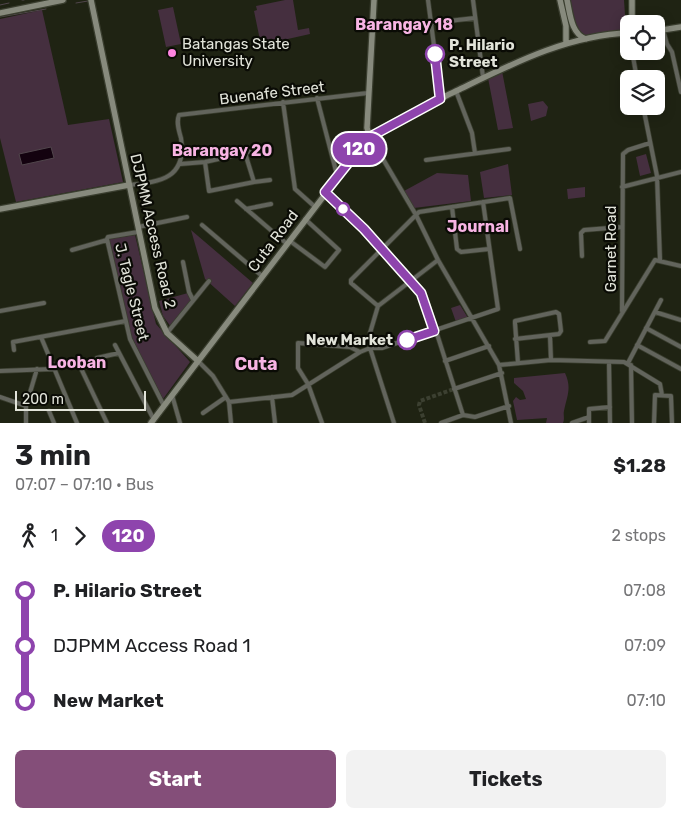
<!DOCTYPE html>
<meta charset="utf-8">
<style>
:root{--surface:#fff;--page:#f2f2f2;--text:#202124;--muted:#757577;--accent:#844e79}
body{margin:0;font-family:Rubik,sans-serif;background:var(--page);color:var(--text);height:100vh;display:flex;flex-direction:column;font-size:19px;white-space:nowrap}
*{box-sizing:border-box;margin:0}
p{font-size:16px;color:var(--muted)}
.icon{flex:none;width:28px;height:28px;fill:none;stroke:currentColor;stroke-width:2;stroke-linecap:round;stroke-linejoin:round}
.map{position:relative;height:423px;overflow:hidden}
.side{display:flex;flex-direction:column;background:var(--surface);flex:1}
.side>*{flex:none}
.badge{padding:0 10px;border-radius:16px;font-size:18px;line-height:32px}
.tools{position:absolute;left:620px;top:15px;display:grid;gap:10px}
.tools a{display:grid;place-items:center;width:45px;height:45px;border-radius:8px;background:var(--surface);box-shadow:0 2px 12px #0003;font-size:25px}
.scale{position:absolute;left:15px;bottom:12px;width:131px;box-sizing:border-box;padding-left:5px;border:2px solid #e2e4da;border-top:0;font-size:14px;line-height:18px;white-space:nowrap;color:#e2e4da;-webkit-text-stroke:4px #0a0b05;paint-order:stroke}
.map>.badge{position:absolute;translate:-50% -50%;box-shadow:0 0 0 2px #fff}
.legs{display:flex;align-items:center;gap:8px;height:55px;padding:0 15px;font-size:16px}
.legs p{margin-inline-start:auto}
.head{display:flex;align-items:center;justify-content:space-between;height:85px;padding:0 15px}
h1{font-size:28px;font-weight:700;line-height:38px}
.action{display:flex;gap:10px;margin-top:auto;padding:10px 15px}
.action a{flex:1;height:58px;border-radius:8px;background:var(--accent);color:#fff;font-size:20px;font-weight:700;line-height:58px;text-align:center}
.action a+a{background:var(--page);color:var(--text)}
ul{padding:0 15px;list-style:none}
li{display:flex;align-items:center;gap:18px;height:55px;font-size:19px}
li i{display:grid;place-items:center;width:8px;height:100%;margin:0 6px;background:currentColor}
li i::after{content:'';width:12px;height:12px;margin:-6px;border:4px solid;border-radius:50%;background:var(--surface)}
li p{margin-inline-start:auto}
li:first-child i{background:linear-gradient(#0000 50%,currentColor 0)}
li:last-child i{background:linear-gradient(currentColor 50%,#0000 0)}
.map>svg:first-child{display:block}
.green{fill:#452f3f}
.water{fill:#13020f;stroke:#51464c}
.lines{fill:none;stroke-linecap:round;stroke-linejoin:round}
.stream{stroke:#51464c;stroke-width:1}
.street-tunnel{stroke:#3c4031;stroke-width:4;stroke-dasharray:4 2;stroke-linecap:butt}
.street-casing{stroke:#3a3e2f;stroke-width:5.5}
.secondary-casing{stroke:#3a3e2f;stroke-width:8}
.street{stroke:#62645c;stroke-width:4}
.secondary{stroke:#878a7d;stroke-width:5.5}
.line-1-casing{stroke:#fff;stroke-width:11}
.line-1{stroke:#8e44ad;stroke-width:8}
.poi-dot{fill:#fe85e0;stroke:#0a0b05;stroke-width:2}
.stop-1-dot{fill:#fff;stroke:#8e44ad;stroke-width:2.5}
.labels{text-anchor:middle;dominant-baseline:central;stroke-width:4.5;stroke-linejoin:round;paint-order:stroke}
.poi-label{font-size:15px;fill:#e2e4da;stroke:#0a0b05;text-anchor:start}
.stop-label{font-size:15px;font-weight:bold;fill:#e2e4da;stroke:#0a0b05;text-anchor:start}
.street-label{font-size:15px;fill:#e2e4da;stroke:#0a0b05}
.neighbourhood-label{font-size:16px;font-weight:bold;fill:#f8b4e4;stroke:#0a0b05}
.quarter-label{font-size:18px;font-weight:bold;fill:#f8b4e4;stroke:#0a0b05}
</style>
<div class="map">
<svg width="681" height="423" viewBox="0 0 681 423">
<rect width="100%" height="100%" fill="#1f2313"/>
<path class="green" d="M 285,0 L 293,0 L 298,30 L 309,28 L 310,34 L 261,45 L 254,11 L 257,10 L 256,6 Z
M 570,0 L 624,0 L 626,30 L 585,37 L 577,29 Z
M 173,7 L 181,44 L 166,47 L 158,10 Z
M 42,10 L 68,125 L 109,119 L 123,182 L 16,202 L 0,138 L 0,19 Z
M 502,71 L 513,128 L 498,130 L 488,78 Z
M 543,101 L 548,107 L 546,116 L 531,121 L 528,104 Z
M 646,154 L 651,173 L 640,176 L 636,157 Z
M 508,164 L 512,195 L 484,198 L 480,172 Z
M 437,173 L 468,175 L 471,201 L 414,208 L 404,191 Z
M 585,187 L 585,197 L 568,199 L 567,189 Z
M 191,230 L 253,283 L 235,306 L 205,279 Z
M 135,235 L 156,324 L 190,362 L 163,399 L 131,336 L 109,239 Z
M 188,293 L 192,301 L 171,327 L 163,316 L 159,301 Z
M 460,305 L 468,318 L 456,322 L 451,308 Z
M 565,373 C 572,388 567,396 564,411 C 563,415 565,418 563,423 L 546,423 L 547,418 L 517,420 L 513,401 L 516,397 L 520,400 L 526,399 L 523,391 L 514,383 L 514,378 Z"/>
<path class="water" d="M 51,147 L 54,158 L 22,165 L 19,154 Z"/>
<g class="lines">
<path class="stream" d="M 22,0 L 24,0
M 76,3 L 88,1
M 0,5 L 9,3
M 0,17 L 46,9"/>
<path class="street-tunnel" d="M 425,423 L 419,405 L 420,401 L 454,389"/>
<g class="street-casing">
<path id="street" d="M 428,0 L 441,99
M 473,0 L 483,77
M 431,23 L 475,18
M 663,30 L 667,44 L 672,52 L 681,92
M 632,51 L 637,79
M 456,91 L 472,133 L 475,153
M 317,98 L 337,175
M 283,102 L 295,189 L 314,206
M 643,106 L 657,176 L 660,260
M 370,137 L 416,215 L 438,260 L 499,365 L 511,423
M 245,153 L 255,150
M 426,160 L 509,149
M 180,164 L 205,162 L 245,153 L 254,182 L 209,191 L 205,162
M 254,182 L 270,180
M 129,185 C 161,182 187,178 181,138 C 179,131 176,122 179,115 L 368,93
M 622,187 L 681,172
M 325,192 C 357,222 409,268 428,306 L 463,415 L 441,423
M 237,201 L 287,244
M 452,207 L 457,249 L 461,252 L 489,249
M 246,209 L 271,204
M 202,225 L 262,276
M 138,227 L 187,217
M 138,232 L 108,237 L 107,239 L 130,339 L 164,406
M 290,241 L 325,267 L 339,250 L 305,219
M 72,250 L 107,240
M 582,256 L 581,233 L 584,230 L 622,227
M 183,262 L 189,292 L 193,300
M 378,306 L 351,283 L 351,280 L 419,212 L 510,198 L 520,249
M 0,311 L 44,303
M 622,311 L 623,154 L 628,150 L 650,143
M 655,312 L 681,320
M 646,328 L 681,347
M 167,333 L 209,281
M 550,336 L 551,360
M 41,337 L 77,423
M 515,339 L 559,334 L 561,331 L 559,314 L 556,312 L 515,321 L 515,323 L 518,363
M 590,342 L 605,341 L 655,260 L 681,266
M 115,345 L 154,420
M 637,345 L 681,369
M 14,350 L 13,342 L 126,321
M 97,358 L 119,353
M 198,361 L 213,376 L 229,402 L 231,423
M 445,361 L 489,346
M 78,362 L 107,423
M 609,362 L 610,423
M 628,363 L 661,300
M 499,365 L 551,360 L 624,362 L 660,384 L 662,395
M 631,365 L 632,423
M 0,371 L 53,369
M 454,389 L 502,373
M 172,395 L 180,423
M 0,397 L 26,406
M 272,397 L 275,423
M 229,402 L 292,395 L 360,352 L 370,348 L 382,348 L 498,309 L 483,202
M 49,411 L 54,423
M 203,413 L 226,397
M 463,415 L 475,417 L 509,406
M 26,423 L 26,406 L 37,369
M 322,423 L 308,384 L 298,368 L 298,343 L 350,347 L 360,352
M 394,423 L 370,348 L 370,333 L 378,306 L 438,260
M 572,423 L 589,417
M 589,423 L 589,409 L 610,407
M 654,423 L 655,395 L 671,396 L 672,423"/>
</g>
<g class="secondary-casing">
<path id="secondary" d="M 91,0 L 155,308 L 167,333 L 198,361
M 560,0 L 566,26 L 566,43
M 567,0 C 570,13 571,34 586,39
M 0,13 L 63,0
M 632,24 L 632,0
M 656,31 L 681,27
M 370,137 L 367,128 L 374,0
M 0,209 L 129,185
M 151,423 L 368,138 C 396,120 426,106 456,91 C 510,65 567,35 629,33"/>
</g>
<use href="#street" class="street"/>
<use href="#secondary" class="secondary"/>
</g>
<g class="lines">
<g class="line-1-casing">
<path id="line-1" d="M 407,340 L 434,331 L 421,293 L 364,229 L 325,192 L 368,138 L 440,99 L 435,54"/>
</g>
<use href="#line-1" class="line-1"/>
</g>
<circle class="poi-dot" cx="172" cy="53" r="5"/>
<g class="stop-1-dot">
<circle cx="435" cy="54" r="9"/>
<circle cx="343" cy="209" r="6"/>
<circle cx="407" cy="340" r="9"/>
</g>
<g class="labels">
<g class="poi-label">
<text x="182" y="44">Batangas State<tspan x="182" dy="17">University</tspan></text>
</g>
<g class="stop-label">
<text x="449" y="45">P. Hilario<tspan x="449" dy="17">Street</tspan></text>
<text x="393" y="340" text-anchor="end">New Market</text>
</g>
<g class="street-label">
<text transform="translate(272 93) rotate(-7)">Buenafe Street</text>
<text transform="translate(153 231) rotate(77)">DJPMM Access Road 2</text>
<text transform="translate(273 241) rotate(-53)">Cuta Road</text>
<text transform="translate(611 249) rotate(-90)">Garnet Road</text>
<text transform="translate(132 292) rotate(76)">J. Tagle Street</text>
</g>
<g class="neighbourhood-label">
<text x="404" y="24">Barangay 18</text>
<text x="222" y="150">Barangay 20</text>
<text x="478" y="226">Journal</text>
<text x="77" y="362">Looban</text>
</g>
<g class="quarter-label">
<text x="256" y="364">Cuta</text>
</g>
</g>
</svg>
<div class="tools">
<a><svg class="icon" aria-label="locate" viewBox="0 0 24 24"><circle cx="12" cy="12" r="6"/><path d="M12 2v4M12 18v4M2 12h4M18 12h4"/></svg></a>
<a><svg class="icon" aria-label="layers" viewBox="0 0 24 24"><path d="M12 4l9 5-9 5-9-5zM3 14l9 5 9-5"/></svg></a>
</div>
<div class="scale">200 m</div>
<b class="badge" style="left:359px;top:149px;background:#8e44ad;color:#fff">120</b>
</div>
<section class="side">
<div class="head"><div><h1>3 min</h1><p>07:07 – 07:10 · Bus</p></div><b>$1.28</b></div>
<div class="legs"><svg class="icon" aria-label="walk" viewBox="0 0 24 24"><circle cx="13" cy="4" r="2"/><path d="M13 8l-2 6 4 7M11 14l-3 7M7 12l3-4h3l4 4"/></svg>1<svg class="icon" aria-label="forward" viewBox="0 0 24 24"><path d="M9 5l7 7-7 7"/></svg><b class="badge" style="background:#8e44ad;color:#fff">120</b><p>2 stops</p></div>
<ul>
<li><i style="color:#8e44ad"></i><b>P. Hilario Street</b><p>07:08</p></li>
<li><i style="color:#8e44ad"></i><span>DJPMM Access Road 1</span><p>07:09</p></li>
<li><i style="color:#8e44ad"></i><b>New Market</b><p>07:10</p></li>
</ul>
<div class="action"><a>Start</a><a>Tickets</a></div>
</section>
